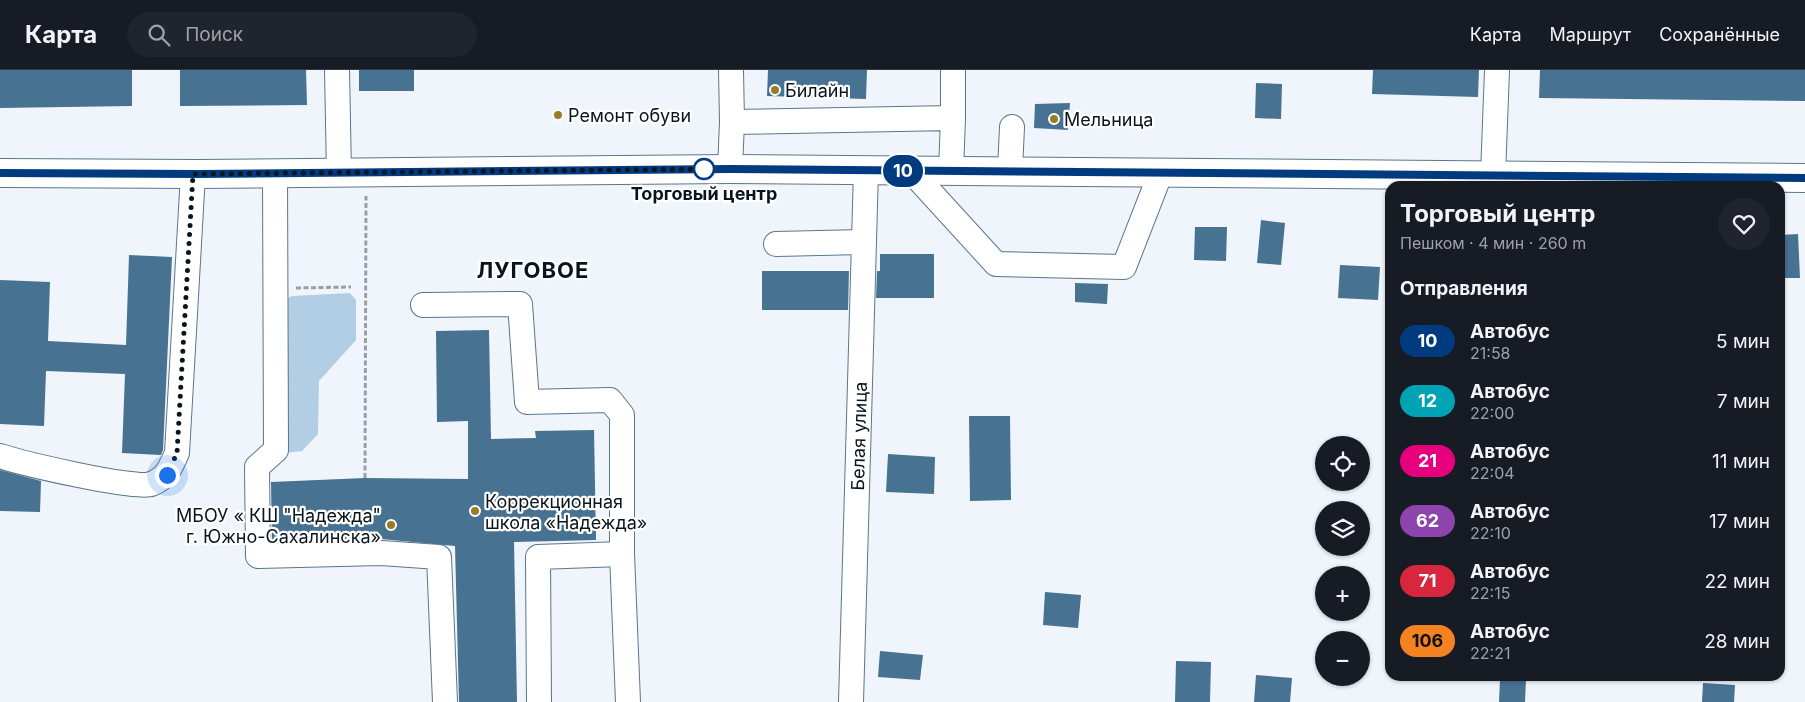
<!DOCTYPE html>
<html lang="ru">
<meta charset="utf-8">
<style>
:root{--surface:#171b24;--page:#20242c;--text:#f1f3f6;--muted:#9ea1a6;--line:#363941}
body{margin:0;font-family:Inter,sans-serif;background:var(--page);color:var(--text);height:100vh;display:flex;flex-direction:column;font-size:19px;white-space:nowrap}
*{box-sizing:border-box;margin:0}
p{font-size:16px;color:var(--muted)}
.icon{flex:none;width:28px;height:28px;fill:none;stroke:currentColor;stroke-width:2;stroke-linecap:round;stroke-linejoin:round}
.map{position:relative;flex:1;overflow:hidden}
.sheet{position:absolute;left:1385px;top:111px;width:400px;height:500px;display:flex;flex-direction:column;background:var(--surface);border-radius:15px;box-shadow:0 1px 4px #0004}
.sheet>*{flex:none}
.badge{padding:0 10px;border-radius:16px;font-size:18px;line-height:32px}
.tools{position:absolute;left:1315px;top:366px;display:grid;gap:10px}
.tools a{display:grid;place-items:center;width:55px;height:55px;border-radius:50%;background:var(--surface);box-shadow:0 1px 4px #0004;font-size:25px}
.you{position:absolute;width:25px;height:25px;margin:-12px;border:4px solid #fff;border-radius:50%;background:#1a73e8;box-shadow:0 0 0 8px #1a73e833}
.map>.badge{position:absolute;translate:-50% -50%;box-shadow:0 0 0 2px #fff}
h2{padding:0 15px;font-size:19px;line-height:45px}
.round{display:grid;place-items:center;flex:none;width:52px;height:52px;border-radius:26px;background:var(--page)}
.headline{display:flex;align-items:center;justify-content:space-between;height:85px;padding:0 15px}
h1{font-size:24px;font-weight:700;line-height:38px}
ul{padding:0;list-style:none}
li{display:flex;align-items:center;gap:15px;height:60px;padding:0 15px}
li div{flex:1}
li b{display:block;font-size:19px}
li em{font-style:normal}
li .badge{min-width:55px;font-weight:700;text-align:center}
header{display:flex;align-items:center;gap:30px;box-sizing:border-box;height:70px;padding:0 25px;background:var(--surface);border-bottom:1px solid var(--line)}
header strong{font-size:24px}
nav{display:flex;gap:28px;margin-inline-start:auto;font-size:18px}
.search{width:350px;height:45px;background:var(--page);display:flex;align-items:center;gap:12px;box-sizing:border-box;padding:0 18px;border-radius:28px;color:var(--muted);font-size:19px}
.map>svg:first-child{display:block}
.green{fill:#b2cee4}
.building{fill:#477292}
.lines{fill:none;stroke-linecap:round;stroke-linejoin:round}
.minor-casing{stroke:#5a768b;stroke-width:26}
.major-casing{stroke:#5a768b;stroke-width:30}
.path{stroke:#98a0a7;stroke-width:3;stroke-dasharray:5 2.5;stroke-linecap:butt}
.minor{stroke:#fff;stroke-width:24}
.major{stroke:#fff;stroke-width:28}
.line-casing{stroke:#fff;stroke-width:11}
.line{stroke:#003b80;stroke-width:8}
.walk{stroke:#09151d;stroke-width:5;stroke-dasharray:0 9}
.poi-dot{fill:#977d25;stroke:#fff;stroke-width:2}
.stop-dot{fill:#fff;stroke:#003b80;stroke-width:2.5}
.labels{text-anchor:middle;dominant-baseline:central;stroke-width:4.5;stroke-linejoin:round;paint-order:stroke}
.poi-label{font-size:18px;fill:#09151d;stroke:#fff;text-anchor:start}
.stop-label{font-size:18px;font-weight:bold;fill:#09151d;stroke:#fff}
.street-label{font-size:18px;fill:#09151d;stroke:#fff}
.district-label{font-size:22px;font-weight:bold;letter-spacing:1px;fill:#09151d;stroke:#fff}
</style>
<header>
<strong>Карта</strong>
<div class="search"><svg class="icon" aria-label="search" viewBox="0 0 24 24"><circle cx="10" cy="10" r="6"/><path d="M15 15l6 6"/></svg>Поиск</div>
<nav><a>Карта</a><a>Маршрут</a><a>Сохранённые</a></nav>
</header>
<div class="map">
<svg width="1805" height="632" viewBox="0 0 1805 632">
<rect width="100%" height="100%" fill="#eff5fa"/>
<path class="green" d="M 350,223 L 356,230 L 356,270 L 319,311 L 318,364 L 302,381 L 285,383 L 286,229 L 292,226 Z"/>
<path class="building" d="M 0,0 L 132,0 L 132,36 L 0,38 Z
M 180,0 L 306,0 L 307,35 L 180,36 Z
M 359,0 L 414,0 L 414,21 L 359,21 Z
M 768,0 L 867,0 L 866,29 L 767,26 Z
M 1373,0 L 1479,0 L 1478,27 L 1372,24 Z
M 1540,0 L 1805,0 L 1805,31 L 1539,28 Z
M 1256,13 L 1282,14 L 1281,49 L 1255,48 Z
M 1070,33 L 1068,60 L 1034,58 L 1035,34 Z
M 1261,150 L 1285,153 L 1281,195 L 1257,193 Z
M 1195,157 L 1227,157 L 1226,191 L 1194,190 Z
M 1798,164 L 1800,208 L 1780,208 L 1780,165 Z
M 880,184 L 934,184 L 934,228 L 876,228 L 877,201 L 880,201 Z
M 129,185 L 172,187 L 163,380 L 161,385 L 122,383 L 125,304 L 46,301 L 44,356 L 0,354 L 0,210 L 50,212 L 48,271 L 126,275 Z
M 1340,195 L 1380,197 L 1378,230 L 1338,228 Z
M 762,201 L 849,201 L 848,240 L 762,240 Z
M 1075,213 L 1108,214 L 1107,234 L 1075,232 Z
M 489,260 L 491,369 L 536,368 L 535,361 L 594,360 L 596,470 L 514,472 L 517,632 L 459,632 L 455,476 L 381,469 L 272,472 L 271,412 L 365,408 L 468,409 L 468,351 L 437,352 L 436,261 Z
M 969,346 L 1010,346 L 1011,430 L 970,431 Z
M 888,384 L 935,387 L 934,424 L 886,422 Z
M 0,400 L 41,411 L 40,442 L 0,441 Z
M 1045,522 L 1081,525 L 1078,558 L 1043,555 Z
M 880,581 L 923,585 L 920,610 L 878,607 Z
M 1176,591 L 1211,592 L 1210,632 L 1175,632 Z
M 1256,605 L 1292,608 L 1290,632 L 1254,632 Z
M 1500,609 L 1526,609 L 1525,632 L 1499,632 Z
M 1703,613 L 1735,615 L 1734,632 L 1702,632 Z"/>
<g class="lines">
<g class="minor-casing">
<g id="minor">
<path d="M 337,0 L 339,103"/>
<path d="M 953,48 L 953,0"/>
<path d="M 732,52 L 953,48 L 951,101"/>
<path d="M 730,99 L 732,52 L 731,0"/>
<path d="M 1010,100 L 1012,57"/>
<path d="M 911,101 L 996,194 L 1124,197 L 1161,102"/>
<path d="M 275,103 L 276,380 L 257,397 L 258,486 L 381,483 L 439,487 L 445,632"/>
<path d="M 1493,105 L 1497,0"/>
<path d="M 776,174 L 863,172"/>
<path d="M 423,235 L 520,234 L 527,332 L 610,330 L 622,345 L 622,484 L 628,632"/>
<path d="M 0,386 C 21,393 135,420 151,414 C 167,408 170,398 177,383 L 193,104"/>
<path d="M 539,632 L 538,487 L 622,484"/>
<path id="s1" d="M 851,632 L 866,100"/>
</g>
</g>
<g class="major-casing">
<path id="major" d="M 0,103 L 198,104 L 730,99 L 1805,108"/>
</g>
<path class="path" d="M 296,218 L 351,217
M 365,408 L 366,126"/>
<use href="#minor" class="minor"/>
<use href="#major" class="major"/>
</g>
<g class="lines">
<g class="line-casing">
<path id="line" d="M 0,103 L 198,104 L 730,99 L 1805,108"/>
</g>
<use href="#line" class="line"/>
<path class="walk" d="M 167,405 L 177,383 L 193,104 L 712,99 L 704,99"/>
</g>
<g class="poi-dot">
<circle cx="775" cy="20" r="5"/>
<circle cx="558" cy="45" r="5"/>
<circle cx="1054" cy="49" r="5"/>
<circle cx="475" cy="441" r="5"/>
<circle cx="391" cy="455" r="5"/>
</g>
<circle class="stop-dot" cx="704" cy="99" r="10"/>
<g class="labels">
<g class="poi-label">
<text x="785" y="20">Билайн</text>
<text x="568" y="45">Ремонт обуви</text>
<text x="1064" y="49">Мельница</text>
<text x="485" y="431">Коррекционная<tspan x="485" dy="21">школа «Надежда»</tspan></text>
<text x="381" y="445" text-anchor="end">МБОУ « КШ "Надежда"<tspan x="381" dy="21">г. Южно-Сахалинска»</tspan></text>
</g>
<g class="stop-label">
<text x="704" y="123">Торговый центр</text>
</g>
<g class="street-label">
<text stroke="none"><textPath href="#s1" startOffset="266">Белая улица</textPath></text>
</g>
<g class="district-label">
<text x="533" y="200">ЛУГОВОЕ</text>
</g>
</g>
</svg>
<div class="tools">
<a><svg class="icon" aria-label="locate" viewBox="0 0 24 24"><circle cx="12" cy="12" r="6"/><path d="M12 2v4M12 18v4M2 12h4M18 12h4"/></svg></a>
<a><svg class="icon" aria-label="layers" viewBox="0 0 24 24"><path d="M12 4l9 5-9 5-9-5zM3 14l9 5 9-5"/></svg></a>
<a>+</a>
<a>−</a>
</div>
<div class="you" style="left:167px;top:405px"></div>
<b class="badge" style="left:903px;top:101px;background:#003b80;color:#fff">10</b>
<section class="sheet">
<div class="headline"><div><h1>Торговый центр</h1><p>Пешком · 4 мин · 260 m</p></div><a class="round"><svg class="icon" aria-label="heart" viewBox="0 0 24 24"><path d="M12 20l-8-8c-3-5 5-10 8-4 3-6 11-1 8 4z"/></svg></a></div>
<h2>Отправления</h2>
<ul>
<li><span class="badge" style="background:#003b80;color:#fff">10</span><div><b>Автобус</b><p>21:58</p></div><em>5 мин</em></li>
<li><span class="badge" style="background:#00a3b4;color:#fff">12</span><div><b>Автобус</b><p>22:00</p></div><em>7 мин</em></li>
<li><span class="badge" style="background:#e6007e;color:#fff">21</span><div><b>Автобус</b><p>22:04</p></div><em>11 мин</em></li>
<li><span class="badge" style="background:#8e44ad;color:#fff">62</span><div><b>Автобус</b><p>22:10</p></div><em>17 мин</em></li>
<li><span class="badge" style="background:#d7263d;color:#fff">71</span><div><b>Автобус</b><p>22:15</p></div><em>22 мин</em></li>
<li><span class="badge" style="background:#f58220;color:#111">106</span><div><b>Автобус</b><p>22:21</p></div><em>28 мин</em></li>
</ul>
</section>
</div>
